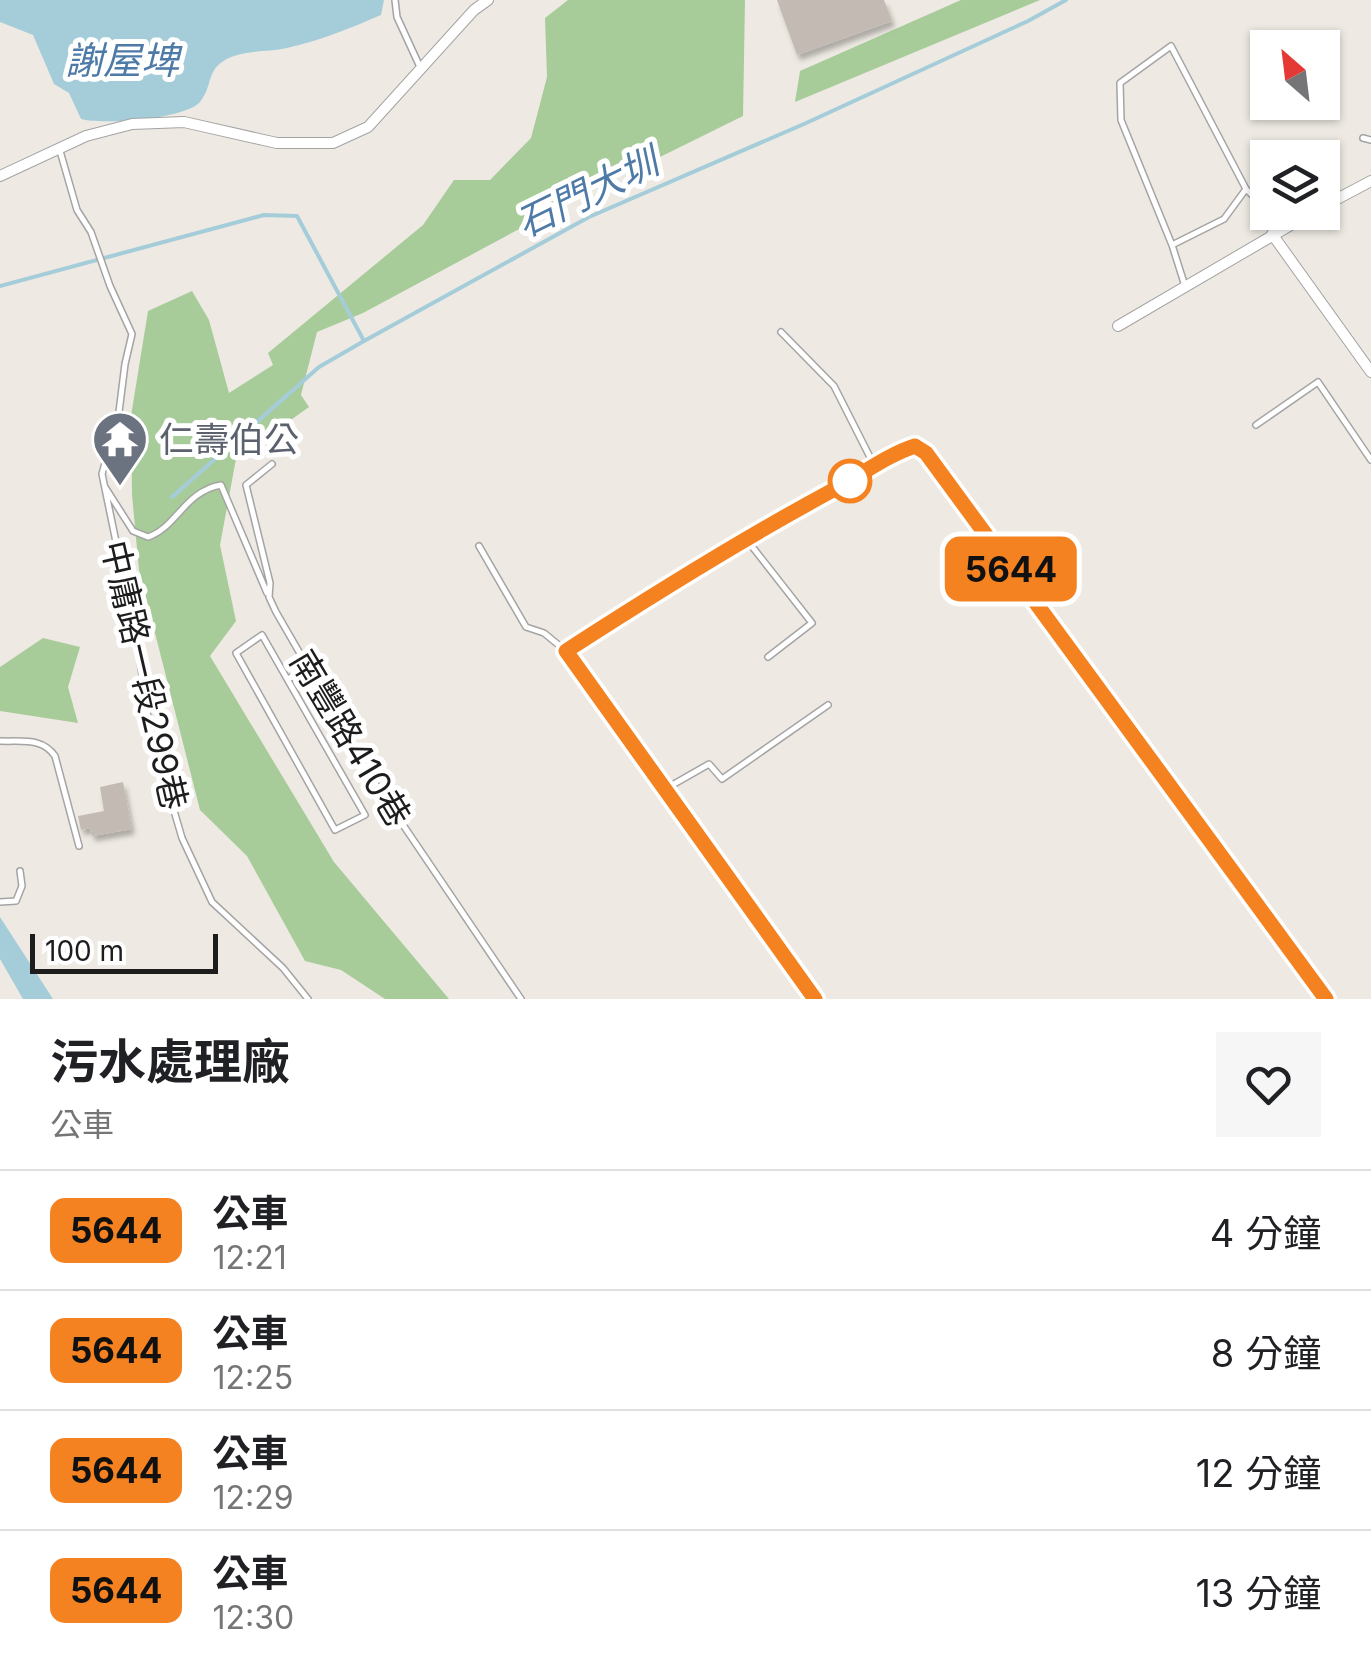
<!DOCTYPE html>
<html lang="zh-TW">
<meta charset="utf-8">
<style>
:root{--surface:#fff;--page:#f6f6f6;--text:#202124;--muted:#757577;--line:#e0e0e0}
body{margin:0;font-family:Inter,"Noto Sans TC",sans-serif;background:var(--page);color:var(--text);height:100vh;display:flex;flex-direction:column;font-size:38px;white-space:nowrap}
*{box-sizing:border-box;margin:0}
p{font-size:32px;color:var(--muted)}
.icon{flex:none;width:55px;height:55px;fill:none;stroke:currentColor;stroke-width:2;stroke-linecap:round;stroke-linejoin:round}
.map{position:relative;height:999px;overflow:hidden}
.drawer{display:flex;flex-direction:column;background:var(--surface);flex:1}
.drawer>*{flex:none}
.badge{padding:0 20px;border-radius:15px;font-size:35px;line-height:65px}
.needle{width:65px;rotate:332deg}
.controls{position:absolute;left:1250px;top:30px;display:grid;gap:20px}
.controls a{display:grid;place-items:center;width:90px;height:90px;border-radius:0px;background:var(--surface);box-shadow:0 2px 8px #0004;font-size:50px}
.scale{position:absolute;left:30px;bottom:25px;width:188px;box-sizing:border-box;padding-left:10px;border:5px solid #1d1d1d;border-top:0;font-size:28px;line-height:35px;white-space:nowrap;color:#1d1d1d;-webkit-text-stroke:8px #fff;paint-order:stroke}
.map>.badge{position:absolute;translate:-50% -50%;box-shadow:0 0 0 5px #fff}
.round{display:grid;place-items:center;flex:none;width:105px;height:105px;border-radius:0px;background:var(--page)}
.head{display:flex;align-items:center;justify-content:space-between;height:170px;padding:0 50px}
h1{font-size:48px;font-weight:700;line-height:75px}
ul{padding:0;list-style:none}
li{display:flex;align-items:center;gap:30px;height:120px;padding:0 50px;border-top:2px solid var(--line)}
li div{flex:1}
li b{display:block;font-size:38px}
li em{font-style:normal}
li .badge{min-width:110px;font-weight:700;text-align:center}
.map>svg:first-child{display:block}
.forest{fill:#a8cb9a}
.water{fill:#a5cdd9}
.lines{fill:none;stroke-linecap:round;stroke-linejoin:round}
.stream{stroke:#a5cdd9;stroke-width:4}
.building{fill:#c2bab3;filter:url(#shadow)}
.lane-casing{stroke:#a4a4a4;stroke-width:8}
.street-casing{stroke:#a4a4a4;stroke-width:12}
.lane{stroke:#fff;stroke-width:5}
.street{stroke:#fff;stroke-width:10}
.line-casing{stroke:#fff;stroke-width:22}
.line{stroke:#f58220;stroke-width:15}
.stop-dot{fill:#fff;stroke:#f58220;stroke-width:5}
.labels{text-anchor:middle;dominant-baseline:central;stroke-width:10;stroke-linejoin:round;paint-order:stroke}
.worship-label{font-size:35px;fill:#5b616d;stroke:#fff;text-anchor:start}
.street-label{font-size:35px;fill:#1d1d1d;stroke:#fff}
.water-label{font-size:38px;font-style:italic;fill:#4e7aa7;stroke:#fff}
</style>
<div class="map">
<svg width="1371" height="999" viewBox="0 0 1371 999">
<defs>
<filter id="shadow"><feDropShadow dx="3" dy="5.5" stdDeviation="2.5" flood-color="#0004"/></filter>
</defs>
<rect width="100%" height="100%" fill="#eeeae3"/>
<path class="forest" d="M 568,0 L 745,0 L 743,116 L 577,198 L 363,313 L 317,332 L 301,395 L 309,407 L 236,459 L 220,545 L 236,621 L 210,656 L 334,862 L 449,999 L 385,999 L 341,970 L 305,961 L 247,856 L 200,810 L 139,570 L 132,495 L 131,416 L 148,311 L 192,291 L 209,320 L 229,393 L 273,365 L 268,353 L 423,225 L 454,180 L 490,180 L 531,138 L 547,77 L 545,18 Z
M 961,0 L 1040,0 L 795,102 L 800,71 Z
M 43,638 L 80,647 L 68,687 L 78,723 L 0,711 L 0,667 Z"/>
<path class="water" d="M 0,0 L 384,0 L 381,15 C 351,28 319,41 287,48 C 270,52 251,50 234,56 C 204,67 215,83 200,102 C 186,119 102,125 81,119 L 69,93 L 54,84 L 33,35 L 0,22 Z
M 0,917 L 53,999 L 23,999 L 0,959 Z"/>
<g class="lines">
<path class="stream" d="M 0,286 L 264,215 L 297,216 L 364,341
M 172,497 L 319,367 L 364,341 L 589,217 L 804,124 L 1028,21 L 1066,0"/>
</g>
<path class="building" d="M 777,0 L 884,0 L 892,21 L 797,55 Z
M 123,782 L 132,829 L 92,836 L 90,828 L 81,830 L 78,816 L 104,811 L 100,787 Z"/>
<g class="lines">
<g class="lane-casing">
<path id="lane" d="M 395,0 L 397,17 L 420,67
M 1363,138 L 1371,140
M 60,151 L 77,210 L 91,232 L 110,286 L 132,334 L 125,364 L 119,412 L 102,474 L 139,653 L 149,725 L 182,838 L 212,902 L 283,968 L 308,999
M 1269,212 L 1283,229
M 1172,245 L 1121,120 L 1120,83 L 1171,46 L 1246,189
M 1185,286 L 1172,245 L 1224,219 L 1246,189 L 1268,211
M 781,332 L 834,386 L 874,465
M 1256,425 L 1318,382 L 1371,460
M 272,464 L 246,485 L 270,583 L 269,597 L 276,612 L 376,785 L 521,999
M 105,487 L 133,531 L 148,537 C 176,528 185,491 221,485 L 267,593
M 747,540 L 812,623 L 768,657
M 479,546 L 526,627 L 544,633 L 566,651
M 262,635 L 365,815 L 335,830 L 236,653 Z
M 288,679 L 307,668
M 0,741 C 22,742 42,737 55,756 L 79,846
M 667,788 L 709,764 L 722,779 L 828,705
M 0,902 L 16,901 L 22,886 L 20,871"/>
</g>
<g class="street-casing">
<path id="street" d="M 0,176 L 86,136 L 132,124 L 184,122 L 277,143 L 333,143 L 368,127 L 474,10 L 488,0
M 1322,207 L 1371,181
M 1272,234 L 1371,372
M 1118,326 L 1313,212
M 815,999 L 566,651 C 655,595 742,539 835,489 C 861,476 887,454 915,446 L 926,453 L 1326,999"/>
</g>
<use href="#lane" class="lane"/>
<use href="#street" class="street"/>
</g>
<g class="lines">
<g class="line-casing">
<path id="line" d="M 815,999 L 566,651 C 654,594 742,539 835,489 C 861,475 887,455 915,446 L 926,453 L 1326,999"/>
</g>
<use href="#line" class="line"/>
</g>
<defs>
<g id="temple-pin" transform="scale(2.875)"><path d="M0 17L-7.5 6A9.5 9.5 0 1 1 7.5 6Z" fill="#6b7280" stroke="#fff"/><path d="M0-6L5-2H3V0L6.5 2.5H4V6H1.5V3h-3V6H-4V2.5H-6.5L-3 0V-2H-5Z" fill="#fff"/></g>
</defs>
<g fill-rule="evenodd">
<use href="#temple-pin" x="120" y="439"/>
</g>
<circle class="stop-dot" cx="850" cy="481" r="20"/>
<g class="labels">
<g class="worship-label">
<text x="159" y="439">仁壽伯公</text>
</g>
<g class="street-label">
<text transform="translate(145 675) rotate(77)">中庸路一段299巷</text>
<text transform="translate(351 738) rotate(59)">南豐路410巷</text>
</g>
<g class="water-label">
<text x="122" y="60">謝屋埤</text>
<text transform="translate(587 192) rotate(-26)">石門大圳</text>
</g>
</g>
</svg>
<div class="controls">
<a><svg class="needle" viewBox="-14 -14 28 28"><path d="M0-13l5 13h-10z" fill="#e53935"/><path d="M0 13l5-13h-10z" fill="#757577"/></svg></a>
<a><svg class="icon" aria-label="layers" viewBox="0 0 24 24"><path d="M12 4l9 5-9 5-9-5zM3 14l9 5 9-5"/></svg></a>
</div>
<div class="scale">100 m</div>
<b class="badge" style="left:1011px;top:569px;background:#f58220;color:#111">5644</b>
</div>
<section class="drawer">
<div class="head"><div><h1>污水處理廠</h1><p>公車</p></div><a class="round"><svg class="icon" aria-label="heart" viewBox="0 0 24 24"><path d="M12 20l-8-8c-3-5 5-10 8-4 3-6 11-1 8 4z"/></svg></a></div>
<ul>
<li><span class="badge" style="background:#f58220;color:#111">5644</span><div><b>公車</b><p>12:21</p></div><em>4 分鐘</em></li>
<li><span class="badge" style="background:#f58220;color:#111">5644</span><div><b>公車</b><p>12:25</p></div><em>8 分鐘</em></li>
<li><span class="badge" style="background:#f58220;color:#111">5644</span><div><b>公車</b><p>12:29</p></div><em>12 分鐘</em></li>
<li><span class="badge" style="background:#f58220;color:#111">5644</span><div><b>公車</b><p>12:30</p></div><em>13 分鐘</em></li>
</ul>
</section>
